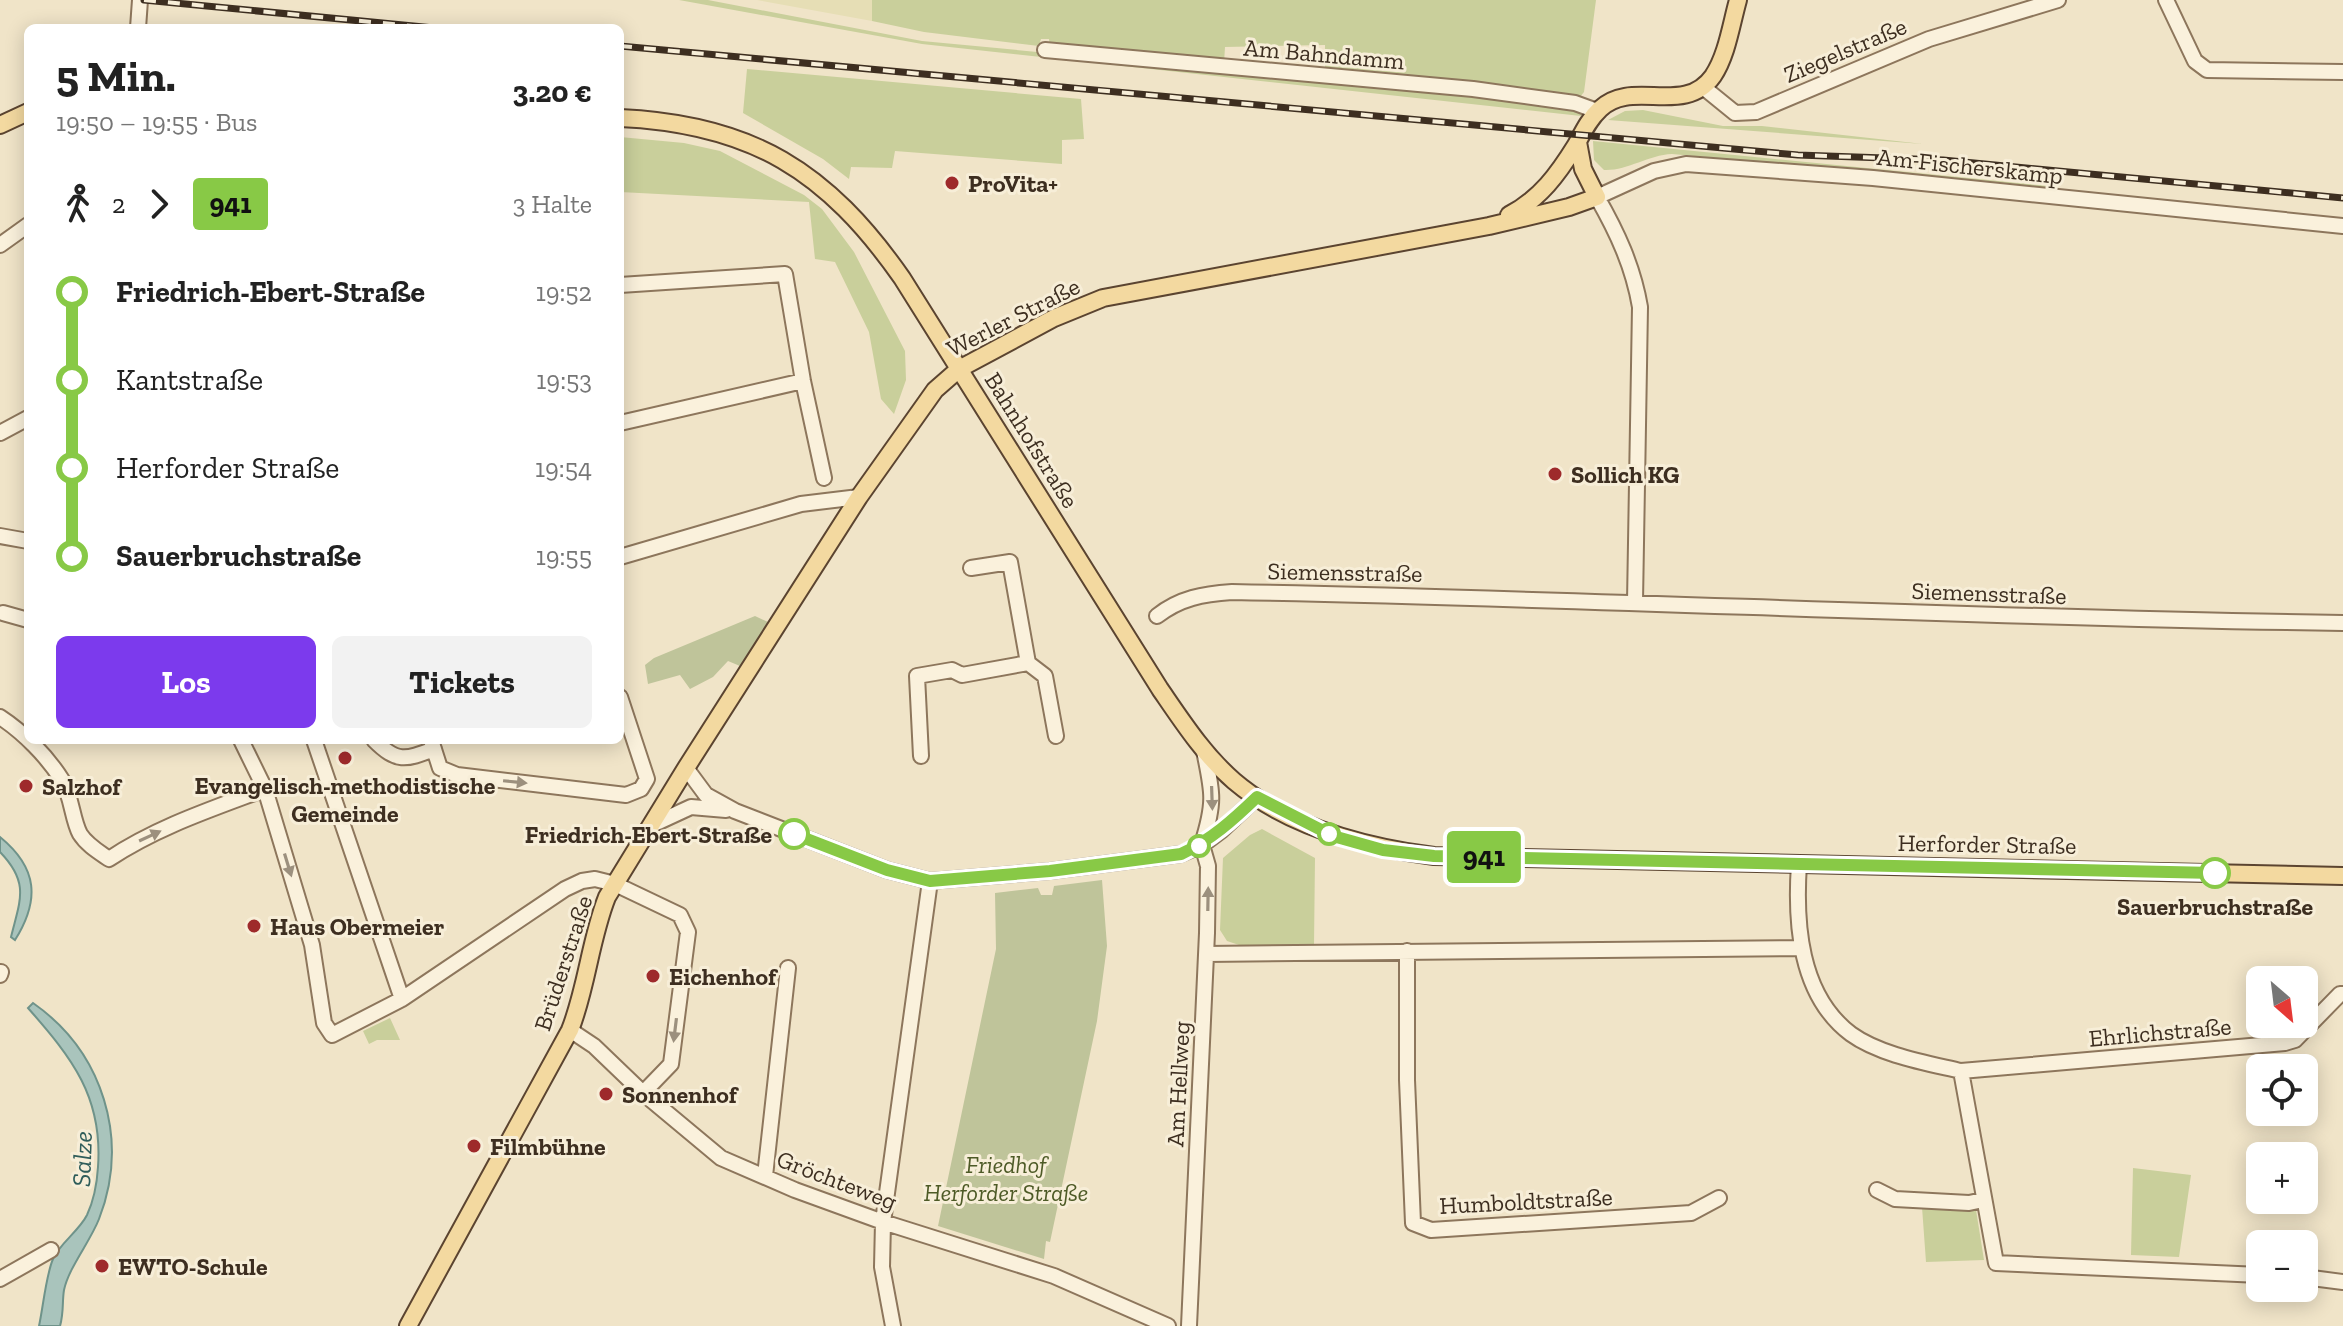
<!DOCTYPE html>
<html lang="de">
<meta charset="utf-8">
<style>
:root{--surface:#fff;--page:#f2f2f2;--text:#222;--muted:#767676;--accent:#7c3aed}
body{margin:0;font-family:"Zilla Slab",serif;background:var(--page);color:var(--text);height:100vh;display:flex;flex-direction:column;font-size:30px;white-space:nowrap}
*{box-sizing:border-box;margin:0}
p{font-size:26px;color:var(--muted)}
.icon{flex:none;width:44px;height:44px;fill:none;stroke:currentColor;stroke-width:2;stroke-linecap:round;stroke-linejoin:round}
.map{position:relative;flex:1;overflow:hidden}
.details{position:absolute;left:24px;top:24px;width:600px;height:720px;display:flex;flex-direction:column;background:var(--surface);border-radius:12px;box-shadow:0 4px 20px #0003}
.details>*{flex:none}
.badge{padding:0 16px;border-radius:6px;font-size:28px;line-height:52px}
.needle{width:52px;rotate:152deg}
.controls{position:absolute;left:2246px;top:966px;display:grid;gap:16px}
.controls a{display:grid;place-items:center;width:72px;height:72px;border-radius:12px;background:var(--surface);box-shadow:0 4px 20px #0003;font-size:40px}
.map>.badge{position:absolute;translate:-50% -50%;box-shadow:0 0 0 4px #fff}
.legs{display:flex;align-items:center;gap:12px;height:88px;padding:0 32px;font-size:26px}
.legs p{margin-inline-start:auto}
.overview{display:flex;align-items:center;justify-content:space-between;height:136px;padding:0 32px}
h1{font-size:44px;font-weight:700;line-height:60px}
.button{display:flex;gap:16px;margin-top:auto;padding:16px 32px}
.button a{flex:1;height:92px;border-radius:12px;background:var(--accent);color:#fff;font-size:32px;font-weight:700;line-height:92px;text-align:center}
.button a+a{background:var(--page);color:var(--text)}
ul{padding:0 32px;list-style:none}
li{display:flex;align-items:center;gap:28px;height:88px;font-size:30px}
li i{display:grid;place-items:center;width:12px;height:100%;margin:0 10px;background:currentColor}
li i::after{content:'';width:20px;height:20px;margin:-10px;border:6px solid;border-radius:50%;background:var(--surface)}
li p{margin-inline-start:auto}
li:first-child i{background:linear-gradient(#0000 50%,currentColor 0)}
li:last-child i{background:linear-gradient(currentColor 50%,#0000 0)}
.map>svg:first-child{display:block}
.farmland{fill:#e6deb5}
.green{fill:#c9cf9b}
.cemetery{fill:#bfc49a}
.water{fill:#a9c4bc;stroke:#6f938a;stroke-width:2}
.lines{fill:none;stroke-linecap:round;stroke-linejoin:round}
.minor-casing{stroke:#8d765c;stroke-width:18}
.major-casing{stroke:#5b4430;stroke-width:20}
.minor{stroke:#faf1dc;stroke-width:14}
.major{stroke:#f3d9a0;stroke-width:16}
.rail-casing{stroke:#3d2e20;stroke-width:7}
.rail{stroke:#f7eed8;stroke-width:4;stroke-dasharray:12;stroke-linecap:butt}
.oneway{fill:#9c907e}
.line-1-casing{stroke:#fff;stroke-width:18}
.line-1{stroke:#88c946;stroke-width:12}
.poi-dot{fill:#9e2a2b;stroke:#f7eed8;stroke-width:3}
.stop-1-dot{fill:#fff;stroke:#88c946;stroke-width:4}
.labels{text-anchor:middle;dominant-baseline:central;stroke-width:6;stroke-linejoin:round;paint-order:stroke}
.street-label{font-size:24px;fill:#3d2e20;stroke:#f7eed8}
.poi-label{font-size:24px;font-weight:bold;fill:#3d2e20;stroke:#f7eed8;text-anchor:start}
.stop-label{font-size:24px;font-weight:bold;fill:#3d2e20;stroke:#f7eed8;text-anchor:end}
.park-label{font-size:24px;font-style:italic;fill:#4d5a26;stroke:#f7eed8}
.water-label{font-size:26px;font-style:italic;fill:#2f5d5a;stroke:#f7eed8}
</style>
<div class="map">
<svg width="2343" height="1326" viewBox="0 0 2343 1326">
<rect width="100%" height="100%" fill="#f0e4c8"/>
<path class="farmland" d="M 757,0 L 872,0 L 872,21 Z"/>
<path class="green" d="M 679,0 L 708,0 L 922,41 L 1471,93 L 1584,111 L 1581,116 L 922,44 Z
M 872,0 L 1596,0 L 1584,92 L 1580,97 L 1325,70 L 1325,45 L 1225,47 L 1224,63 L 1050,48 L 1049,39 L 1041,39 L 1039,46 L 924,32 L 872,21 Z
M 747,69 L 1081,99 L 1084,139 L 1062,140 L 1062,164 L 895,151 L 892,168 L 851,167 L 849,179 L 823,159 L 743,113 Z
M 1643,110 L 1723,126 L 1762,126 L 1923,144 L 1608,120 L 1625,111 Z
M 620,137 L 684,143 L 720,151 L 804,195 L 822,209 L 854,252 L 905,351 L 906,380 L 894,414 L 881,399 L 869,332 L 835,262 L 815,259 L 809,202 L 620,192 Z
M 1593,141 L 2049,186 L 2049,188 L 1672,154 C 1648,155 1627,171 1604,170 L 1594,160 Z
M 1262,829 L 1315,858 L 1314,945 L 1239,945 L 1227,941 L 1220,930 L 1223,858 L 1250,835 Z
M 390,1018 L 400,1040 L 377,1040 L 369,1044 L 363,1031 Z
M 2133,1168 L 2191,1175 L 2179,1257 L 2131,1255 Z
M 1922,1207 L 1976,1210 L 1984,1260 L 1926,1262 Z"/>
<path class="cemetery" d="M 755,616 L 768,622 L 740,666 L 728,661 L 713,677 L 690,689 L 680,675 L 648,684 L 645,665 L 654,658 Z
M 1102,880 L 1107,946 L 1097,1021 L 1050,1242 L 1046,1241 L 1044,1259 L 938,1226 L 996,949 L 995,893 L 1038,888 L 1041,895 L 1052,895 L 1054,886 Z"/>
<path class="water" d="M 0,837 C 38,868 40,900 15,940 L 11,937 C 20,900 30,883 0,852 Z
M 33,1003 C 103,1052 130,1139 99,1219 C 90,1242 69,1267 64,1290 C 62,1302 64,1312 60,1326 L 39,1326 C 43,1308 46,1275 53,1259 C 60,1243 79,1231 87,1215 C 94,1200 97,1183 98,1167 C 103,1097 72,1058 28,1008 Z"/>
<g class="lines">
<g class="minor-casing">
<path id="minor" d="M 2166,0 L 2195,61 L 2207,70 L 2343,72
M 138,28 L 140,0
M 1045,50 L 1473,89 L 1575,103 L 1597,111
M 1703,87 L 1735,113 L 1756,112 L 1929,39 L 2058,0
M 0,245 L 28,225
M 620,285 L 785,274 L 803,381 L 824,478
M 620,423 L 803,381
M 0,433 L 28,418
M 0,536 L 28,541
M 620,557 L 801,504 L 859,497
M 971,568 L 1010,562 L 1028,663
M 1635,602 L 1640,307 C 1633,266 1617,232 1597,197 L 1654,171 L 1686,164 L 1873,178 L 2343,226
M 3,613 L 28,620
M 1157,616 C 1180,598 1203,594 1232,592 C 1602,599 1973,618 2343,623
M 1028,663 L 1045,676 L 1056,736
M 0,717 C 23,732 47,756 62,780 C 72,797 72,819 80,834 C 87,845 99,852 109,859 C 157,827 212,809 265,789
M 241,740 L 265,789 L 312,945 L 324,1023 L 332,1035 L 402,999 L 565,889 L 582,881 L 595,879 L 615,884 L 680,915 L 688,932 L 671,1064 L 643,1093
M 314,740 L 402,999
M 374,740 C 397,763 405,760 434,749
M 431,740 L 440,768 L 457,775 L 626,795 L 641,789 L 647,779 L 620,697
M 921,756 L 917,676 L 952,670 L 962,675 L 1028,663
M 686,768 L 706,795 L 735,811 L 887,870 L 930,881 L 1050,871 L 1181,854 L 1202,845 L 1222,830 L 1257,797
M 650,826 L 691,807 L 726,810
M 1202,844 C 1215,803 1213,793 1204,751
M 1799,864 C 1795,922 1799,995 1851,1034 C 1880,1055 1927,1063 1961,1071 L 1996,1263 L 2260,1275
M 1407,951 L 1407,1080 L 1413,1223 L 1431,1230 L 1691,1213 L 1719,1198
M 1206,954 L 1800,948
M 0,975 L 1,972
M 570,1030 L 594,1046 L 643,1093 L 721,1158 L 795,1190 L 883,1222 L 1054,1276 L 1168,1326
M 1961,1071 L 2285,1043 L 2295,1040 L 2340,994 L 2343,994
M 765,1176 L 788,968
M 1877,1190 L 1895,1199 L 1969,1203 L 1983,1200
M 2304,1277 L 2343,1282
M 0,1279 L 51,1250
M 893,1326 L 882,1267 L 883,1222 L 930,881
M 1189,1326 L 1207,933 L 1208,866 L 1202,845"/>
</g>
<g class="major-casing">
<path id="major" d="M 620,118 C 752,124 827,171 902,278 L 1160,689 C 1182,721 1204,755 1234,781 C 1288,827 1365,847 1434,856 L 2343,876
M 0,125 L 28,112
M 1509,215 C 1540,199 1558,174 1576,145 C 1583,132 1589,119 1600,109 C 1632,78 1684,117 1713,76 C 1727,55 1731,25 1738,0
M 408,1326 L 570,1030 C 587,987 590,940 607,897 L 686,768 L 859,497 L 935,390 L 959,369 L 1054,318 L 1103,298 L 1489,226 L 1569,207 L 1597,197 L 1583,169 L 1578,142"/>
</g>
<use href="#minor" class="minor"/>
<use href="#major" class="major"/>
<g class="rail-casing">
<path id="rail" d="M 144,0 L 434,28
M 620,46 L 1798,155 L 1943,160 L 2343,198"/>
</g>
<use href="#rail" class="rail"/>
</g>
<defs><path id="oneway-solid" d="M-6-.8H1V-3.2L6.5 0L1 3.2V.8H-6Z" transform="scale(2)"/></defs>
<g class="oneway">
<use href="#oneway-solid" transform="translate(515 782) rotate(6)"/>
<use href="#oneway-solid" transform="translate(1212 798) rotate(88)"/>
<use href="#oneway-solid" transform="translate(150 836) rotate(-25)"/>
<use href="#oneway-solid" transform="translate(288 865) rotate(73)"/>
<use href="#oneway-solid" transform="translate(1208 899) rotate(-89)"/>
<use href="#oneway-solid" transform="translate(675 1030) rotate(97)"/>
</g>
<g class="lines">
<g class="line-1-casing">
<path id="line-1" d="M 794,834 L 887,870 L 930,881 L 1050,871 L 1181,854 C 1211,840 1233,820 1257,797 L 1333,836 L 1383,850 L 1434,856 L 2215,873"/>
</g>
<use href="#line-1" class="line-1"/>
</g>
<g class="poi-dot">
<circle cx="952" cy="183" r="8"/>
<circle cx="1555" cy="474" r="8"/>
<circle cx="345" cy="758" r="8"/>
<circle cx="26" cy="786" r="8"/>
<circle cx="254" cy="926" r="8"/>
<circle cx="653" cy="976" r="8"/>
<circle cx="606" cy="1094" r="8"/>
<circle cx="474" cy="1146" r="8"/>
<circle cx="102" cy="1266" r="8"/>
</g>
<g class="stop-1-dot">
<circle cx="794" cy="834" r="14"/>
<circle cx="1329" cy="834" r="10"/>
<circle cx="1199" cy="846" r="10"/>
<circle cx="2215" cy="873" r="14"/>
</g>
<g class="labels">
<g class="street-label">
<text transform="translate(1845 50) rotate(-23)">Ziegelstraße</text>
<text transform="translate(1324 54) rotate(5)">Am Bahndamm</text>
<text transform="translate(1970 166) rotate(6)">Am Fischerskamp</text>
<text transform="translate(1013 317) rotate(-27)">Werler Straße</text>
<text transform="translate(1032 440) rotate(58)">Bahnhofstraße</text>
<text transform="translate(1345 572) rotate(1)">Siemensstraße</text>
<text transform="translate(1989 593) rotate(2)">Siemensstraße</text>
<text transform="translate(1987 844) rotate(1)">Herforder Straße</text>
<text transform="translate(563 963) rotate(-72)">Brüderstraße</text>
<text transform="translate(2160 1032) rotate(-5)">Ehrlichstraße</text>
<text transform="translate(1178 1084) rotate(-87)">Am Hellweg</text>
<text transform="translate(837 1180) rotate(21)">Gröchteweg</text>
<text transform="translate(1526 1201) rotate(-3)">Humboldtstraße</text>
</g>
<g class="poi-label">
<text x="968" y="183">ProVita+</text>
<text x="1571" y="474">Sollich KG</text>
<text x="345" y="785" text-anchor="middle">Evangelisch-methodistische<tspan x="345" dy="28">Gemeinde</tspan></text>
<text x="42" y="786">Salzhof</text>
<text x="270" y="926">Haus Obermeier</text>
<text x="669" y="976">Eichenhof</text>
<text x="622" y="1094">Sonnenhof</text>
<text x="490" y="1146">Filmbühne</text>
<text x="118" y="1266">EWTO-Schule</text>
</g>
<g class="stop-label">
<text x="772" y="834">Friedrich-Ebert-Straße</text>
<text x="2215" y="906" text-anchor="middle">Sauerbruchstraße</text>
</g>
<g class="park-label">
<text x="1006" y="1164">Friedhof<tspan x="1006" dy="28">Herforder Straße</tspan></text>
</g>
<g class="water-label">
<text transform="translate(82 1159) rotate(-88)">Salze</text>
</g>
</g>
</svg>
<div class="controls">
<a><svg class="needle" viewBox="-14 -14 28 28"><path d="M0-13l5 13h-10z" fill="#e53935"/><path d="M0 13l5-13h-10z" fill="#767676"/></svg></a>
<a><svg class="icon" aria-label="locate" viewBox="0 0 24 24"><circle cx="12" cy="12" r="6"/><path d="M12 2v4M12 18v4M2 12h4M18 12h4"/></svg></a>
<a>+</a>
<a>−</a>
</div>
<b class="badge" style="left:1484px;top:857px;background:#88c946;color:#111">941</b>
<section class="details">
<div class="overview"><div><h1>5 Min.</h1><p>19:50 – 19:55 · Bus</p></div><b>3.20 €</b></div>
<div class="legs"><svg class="icon" aria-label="walk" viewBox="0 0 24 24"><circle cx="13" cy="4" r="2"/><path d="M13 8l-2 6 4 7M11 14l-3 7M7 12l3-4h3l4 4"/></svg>2<svg class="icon" aria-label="forward" viewBox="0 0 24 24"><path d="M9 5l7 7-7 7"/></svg><b class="badge" style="background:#88c946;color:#111">941</b><p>3 Halte</p></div>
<ul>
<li><i style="color:#88c946"></i><b>Friedrich-Ebert-Straße</b><p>19:52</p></li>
<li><i style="color:#88c946"></i><span>Kantstraße</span><p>19:53</p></li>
<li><i style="color:#88c946"></i><span>Herforder Straße</span><p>19:54</p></li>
<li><i style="color:#88c946"></i><b>Sauerbruchstraße</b><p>19:55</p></li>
</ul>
<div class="button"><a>Los</a><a>Tickets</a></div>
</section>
</div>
